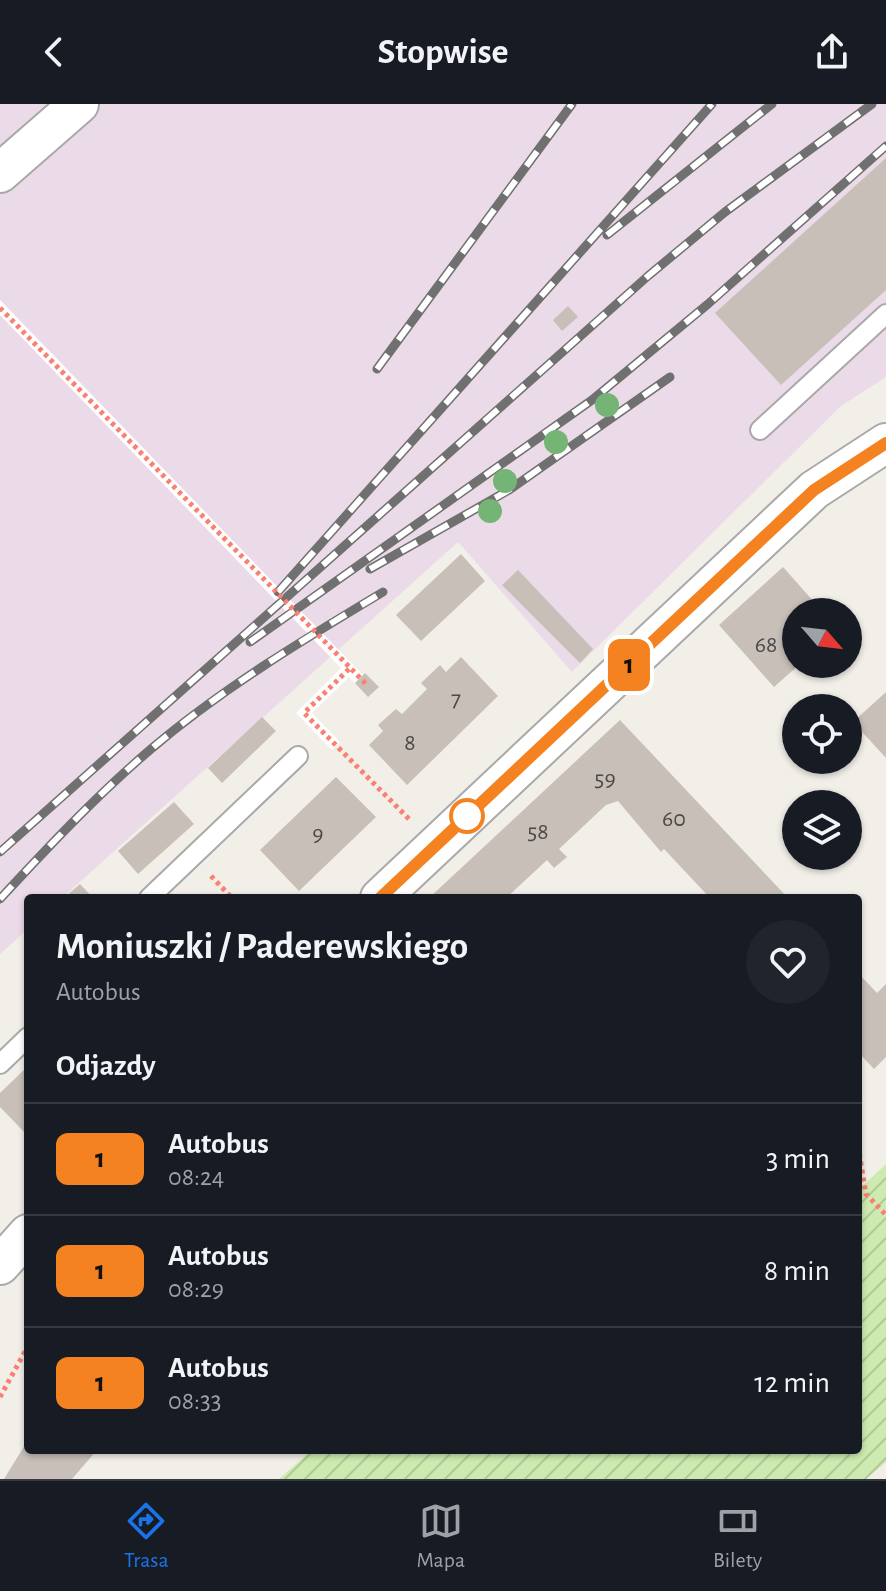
<!DOCTYPE html>
<html lang="pl">
<style>
:root{--surface:#171b24;--page:#20242c;--text:#f1f3f6;--muted:#9ea1a6;--line:#363941;--accent:#1a73e8}
body{margin:0;font-family:"Alegreya Sans",sans-serif;background:var(--page);color:var(--text);height:100vh;display:flex;flex-direction:column;font-size:30px;white-space:nowrap}
*{box-sizing:border-box;margin:0}
p{font-size:26px;color:var(--muted)}
.icon{flex:none;width:44px;height:44px;fill:none;stroke:currentColor;stroke-width:2;stroke-linecap:round;stroke-linejoin:round}
.map{position:relative;flex:1;overflow:hidden}
.drawer{position:absolute;left:24px;top:790px;width:838px;height:560px;display:flex;flex-direction:column;background:var(--surface);border-radius:8px;box-shadow:0 2px 6px #0004}
.drawer>*{flex:none}
.badge{padding:0 16px;border-radius:12px;font-size:28px;line-height:52px}
.needle{width:52px;rotate:118deg}
.fabs{position:absolute;left:782px;top:494px;display:grid;gap:16px}
.fabs a{display:grid;place-items:center;width:80px;height:80px;border-radius:50%;background:var(--surface);box-shadow:0 2px 6px #0004;font-size:40px}
.map>.badge{position:absolute;translate:-50% -50%;box-shadow:0 0 0 4px #fff}
h2{padding:0 32px;font-size:30px;line-height:72px}
.round{display:grid;place-items:center;flex:none;width:84px;height:84px;border-radius:42px;background:var(--page)}
.summary{display:flex;align-items:center;justify-content:space-between;height:136px;padding:0 32px}
h1{font-size:38px;font-weight:700;line-height:60px}
ul{padding:0;list-style:none}
li{display:flex;align-items:center;gap:24px;height:112px;padding:0 32px;border-top:2px solid var(--line)}
li div{flex:1}
li b{display:block;font-size:30px}
li em{font-style:normal}
li .badge{min-width:88px;font-weight:700;text-align:center}
header{display:flex;justify-content:space-between;align-items:center;height:104px;padding:0 32px;background:var(--surface);font-size:36px;font-weight:700}
.tab-bar{display:flex;justify-content:space-around;align-items:center;height:112px;border-top:2px solid var(--line);background:var(--surface);font-size:22px;color:var(--muted)}
.tab-bar a{display:grid;justify-items:center;gap:4px}
.tab-bar .current{color:var(--accent)}
.map>svg:first-child{display:block}
.railway{fill:#ebdbe8}
.garden{fill:url(#garden-furrows)}
.pier{fill:#fff}
.building{fill:#c7bfb8}
.lines{fill:none;stroke-linecap:round;stroke-linejoin:round}
.lane-casing{stroke:#a9a9a9;stroke-width:22}
.street-casing{stroke:#a9a9a9;stroke-width:42}
.path{stroke:#fa8072;stroke-width:5;stroke-dasharray:4 4;stroke-linecap:butt}
.lane{stroke:#fff;stroke-width:18}
.street{stroke:#fff;stroke-width:38}
.rail-casing{stroke:#707070;stroke-width:9}
.rail{stroke:#fff;stroke-width:6;stroke-dasharray:18;stroke-linecap:butt}
.path-bridge{stroke:#fa8072;stroke-width:5;stroke-dasharray:4 4;stroke-linecap:butt}
.tree{fill:#74b475}
.line-casing{stroke:#fff;stroke-width:18}
.line{stroke:#f58220;stroke-width:12}
.stop-dot{fill:#fff;stroke:#f58220;stroke-width:4}
.labels{text-anchor:middle;dominant-baseline:central;stroke-width:8;stroke-linejoin:round;paint-order:stroke}
.number-label{font-size:24px;fill:#4b4948}
</style>
<header><svg class="icon" aria-label="back" viewBox="0 0 24 24"><path d="M15 5l-7 7 7 7"/></svg>Stopwise<svg class="icon" aria-label="share" viewBox="0 0 24 24"><path d="M12 15V3M7 8l5-5 5 5M5 13v7h14v-7"/></svg></header>
<div class="map">
<svg width="886" height="1375" viewBox="0 0 886 1375">
<defs>
<pattern id="garden-furrows" width="10" height="10" patternUnits="userSpaceOnUse" patternTransform="scale(2)"><rect width="10" height="10" fill="#cdebb0"/><path d="M-1 1l2-2M0 10L10 0M9 11l2-2" fill="none" stroke="#b0c997"/></pattern>
</defs>
<rect width="100%" height="100%" fill="#f2efe9"/>
<path class="railway" d="M 0,0 L 886,0 L 886,273 L 841,302 L 572,568 L 458,438 L 62,794 L 28,794 L 28,825 L 0,850 Z"/>
<path class="garden" d="M 886,1060 L 886,1358 L 866,1375 L 279,1375 L 312,1346 L 858,1346 L 858,1086 Z"/>
<path class="pier" d="M 0,196 L 363,571 L 355,579 L 349,573 L 312,609 L 340,638 L 332,646 L 296,609 L 341,564 L 0,211 Z"/>
<path class="building" d="M 886,54 L 886,186 L 781,281 L 715,209 Z
M 568,202 L 578,213 L 562,227 L 553,216 Z
M 461,450 L 485,477 L 421,537 L 396,511 Z
M 783,463 L 823,508 L 796,508 L 796,560 L 800,560 L 774,583 L 719,521 Z
M 518,466 L 593,545 L 580,559 L 502,481 Z
M 461,553 L 498,592 L 407,681 L 369,641 L 383,627 L 378,621 L 396,605 L 402,610 L 427,585 L 421,579 L 440,561 L 446,568 Z
M 365,569 L 379,583 L 368,593 L 355,579 Z
M 886,588 L 886,654 L 853,618 Z
M 262,613 L 276,627 L 222,679 L 208,664 Z
M 620,616 L 788,794 L 710,794 L 664,745 L 661,748 L 618,697 L 606,701 L 559,745 L 567,753 L 554,764 L 547,756 L 506,794 L 429,794 Z
M 336,673 L 376,713 L 299,787 L 260,746 Z
M 174,698 L 194,720 L 138,770 L 118,747 Z
M 80,780 L 93,794 L 64,794 Z
M 858,869 L 877,889 L 886,880 L 886,953 L 874,965 L 858,948 Z
M 28,962 L 28,1032 L 0,1003 L 0,989 Z
M 28,1336 L 28,1346 L 97,1346 L 72,1375 L 4,1375 Z"/>
<g class="lines">
<g class="lane-casing">
<path id="lane" d="M 760,326 L 886,210
M 149,794 L 298,652
M 0,960 L 28,933"/>
</g>
<g class="street-casing">
<path id="street" d="M 0,69 L 79,0
M 380,794 L 814,386 L 886,339
M 0,1161 L 28,1130"/>
</g>
<path class="path" d="M 349,565 L 304,609 L 409,715
M 211,772 L 232,794
M 858,1042 L 866,1090 L 886,1111
M 0,1293 L 28,1242"/>
<use href="#lane" class="lane"/>
<use href="#street" class="street"/>
<g class="rail-casing">
<path id="rail" d="M 607,131 L 772,0
M 377,265 L 572,0
M 370,465 L 509,386 L 670,273
M 278,488 L 712,0
M 250,538 L 592,296 L 708,200 L 886,42
M 0,748 L 648,172 L 725,108 L 872,0
M 0,795 C 48,743 97,691 151,645 C 223,584 303,536 383,488"/>
</g>
<use href="#rail" class="rail"/>
<path class="path-bridge" d="M 0,204 L 367,581"/>
</g>
<g class="tree">
<circle cx="607" cy="301" r="12"/>
<circle cx="556" cy="338" r="12"/>
<circle cx="505" cy="377" r="12"/>
<circle cx="490" cy="407" r="12"/>
</g>
<g class="lines">
<g class="line-casing">
<path id="line" d="M 380,794 L 814,386 L 886,339"/>
</g>
<use href="#line" class="line"/>
</g>
<circle class="stop-dot" cx="467" cy="712" r="16"/>
<g class="labels">
<g class="number-label">
<text x="766" y="541">68</text>
<text x="456" y="595">7</text>
<text x="410" y="639">8</text>
<text x="605" y="675">59</text>
<text x="674" y="715">60</text>
<text x="538" y="728">58</text>
<text x="318" y="730">9</text>
</g>
</g>
</svg>
<div class="fabs">
<a><svg class="needle" viewBox="-14 -14 28 28"><path d="M0-13l5 13h-10z" fill="#e53935"/><path d="M0 13l5-13h-10z" fill="#9ea1a6"/></svg></a>
<a><svg class="icon" aria-label="locate" viewBox="0 0 24 24"><circle cx="12" cy="12" r="6"/><path d="M12 2v4M12 18v4M2 12h4M18 12h4"/></svg></a>
<a><svg class="icon" aria-label="layers" viewBox="0 0 24 24"><path d="M12 4l9 5-9 5-9-5zM3 14l9 5 9-5"/></svg></a>
</div>
<b class="badge" style="left:629px;top:561px;background:#f58220;color:#111">1</b>
<section class="drawer">
<div class="summary"><div><h1>Moniuszki / Paderewskiego</h1><p>Autobus</p></div><a class="round"><svg class="icon" aria-label="heart" viewBox="0 0 24 24"><path d="M12 20l-8-8c-3-5 5-10 8-4 3-6 11-1 8 4z"/></svg></a></div>
<h2>Odjazdy</h2>
<ul>
<li><span class="badge" style="background:#f58220;color:#111">1</span><div><b>Autobus</b><p>08:24</p></div><em>3 min</em></li>
<li><span class="badge" style="background:#f58220;color:#111">1</span><div><b>Autobus</b><p>08:29</p></div><em>8 min</em></li>
<li><span class="badge" style="background:#f58220;color:#111">1</span><div><b>Autobus</b><p>08:33</p></div><em>12 min</em></li>
</ul>
</section>
</div>
<nav class="tab-bar">
<a class="current"><svg class="icon" aria-label="directions" viewBox="0 0 24 24"><path d="M12 3l9 9-9 9-9-9zM9 14v-3h6M13 9l2 2-2 2"/></svg>Trasa</a>
<a><svg class="icon" aria-label="map" viewBox="0 0 24 24"><path d="M3 6l6-2 6 2 6-2v14l-6 2-6-2-6 2zM9 4v14M15 6v14"/></svg>Mapa</a>
<a><svg class="icon" aria-label="tickets" viewBox="0 0 24 24"><path d="M3 7h18v10H3zM15 7v10"/></svg>Bilety</a>
</nav>
